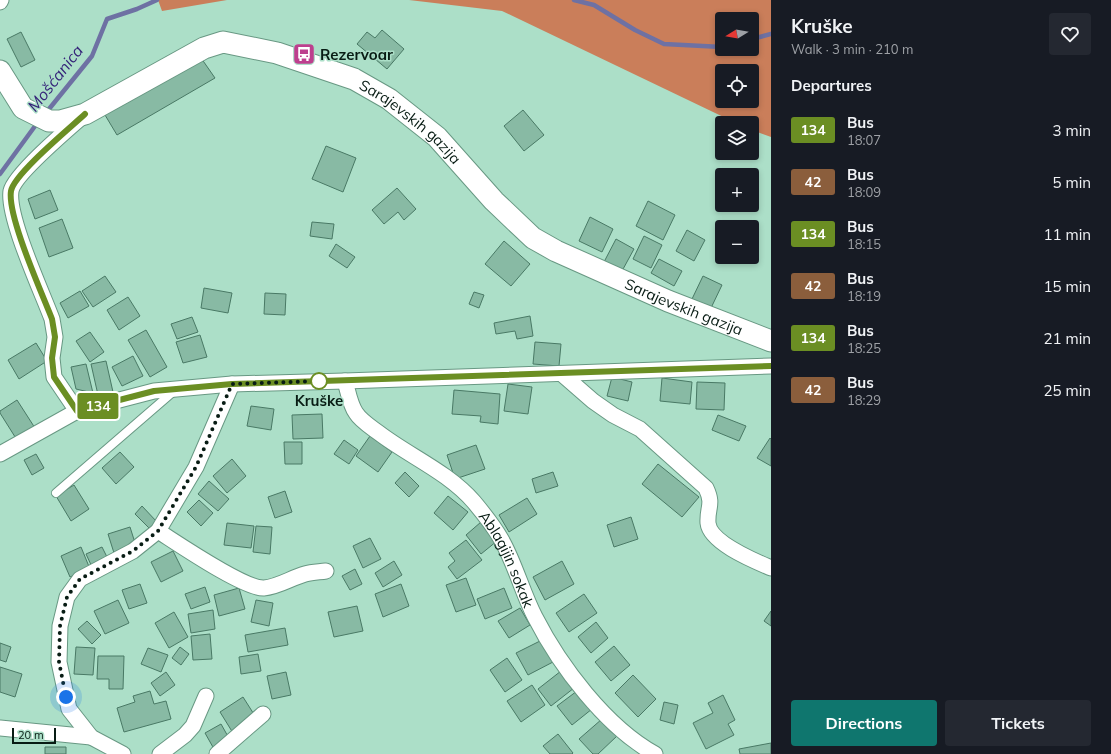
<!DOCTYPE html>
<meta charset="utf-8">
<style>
:root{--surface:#171b24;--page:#242831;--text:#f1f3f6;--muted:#9ea1a6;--accent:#0f766e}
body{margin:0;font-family:Mulish,sans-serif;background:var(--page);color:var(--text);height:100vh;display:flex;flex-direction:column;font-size:15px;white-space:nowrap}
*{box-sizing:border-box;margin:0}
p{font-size:13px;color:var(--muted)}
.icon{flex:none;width:22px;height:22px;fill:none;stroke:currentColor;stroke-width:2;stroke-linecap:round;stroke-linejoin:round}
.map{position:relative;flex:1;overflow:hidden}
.sheet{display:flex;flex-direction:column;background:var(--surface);width:340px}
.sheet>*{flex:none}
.badge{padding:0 8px;border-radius:3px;font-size:14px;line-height:26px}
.needle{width:26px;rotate:259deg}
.fabs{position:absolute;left:715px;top:12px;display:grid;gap:8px}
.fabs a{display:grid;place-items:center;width:44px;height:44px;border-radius:4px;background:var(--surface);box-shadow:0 2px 6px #0003;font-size:20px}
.scale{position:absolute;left:12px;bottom:10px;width:44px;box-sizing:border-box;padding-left:4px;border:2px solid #081c14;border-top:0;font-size:11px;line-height:14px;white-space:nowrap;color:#081c14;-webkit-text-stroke:3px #acdfc8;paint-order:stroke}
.you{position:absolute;width:20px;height:20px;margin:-10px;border:3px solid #fff;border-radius:50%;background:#1a73e8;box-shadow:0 0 0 6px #1a73e833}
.map>.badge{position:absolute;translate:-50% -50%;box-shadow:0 0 0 2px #fff}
h2{padding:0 20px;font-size:15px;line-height:36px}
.round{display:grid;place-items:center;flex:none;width:42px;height:42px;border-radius:4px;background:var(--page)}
.summary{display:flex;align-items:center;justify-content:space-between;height:68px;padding:0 20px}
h1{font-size:19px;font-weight:700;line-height:30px}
.primary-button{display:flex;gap:8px;margin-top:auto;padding:8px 20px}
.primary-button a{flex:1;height:46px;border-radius:4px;background:var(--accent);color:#fff;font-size:16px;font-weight:700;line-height:46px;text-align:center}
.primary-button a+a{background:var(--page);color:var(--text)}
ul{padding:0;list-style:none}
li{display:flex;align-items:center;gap:12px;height:52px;padding:0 20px}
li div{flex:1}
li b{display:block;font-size:15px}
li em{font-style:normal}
li .badge{min-width:44px;font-weight:700;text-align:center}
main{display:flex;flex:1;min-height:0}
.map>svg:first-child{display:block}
.forest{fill:#ca7e5a;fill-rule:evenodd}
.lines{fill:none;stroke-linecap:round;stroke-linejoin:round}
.stream{stroke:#6e71a3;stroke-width:4.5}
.building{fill:#88baa4;stroke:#497965}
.lane-casing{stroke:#689883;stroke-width:10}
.street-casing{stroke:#689883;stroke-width:17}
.secondary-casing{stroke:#689883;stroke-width:23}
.lane{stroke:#fff;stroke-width:8}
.street{stroke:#fff;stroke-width:15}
.secondary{stroke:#fff;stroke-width:21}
.line-casing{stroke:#fff;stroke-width:9}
.line{stroke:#6b8e23;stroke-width:6}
.walk{stroke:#081c14;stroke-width:4;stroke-dasharray:0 7.2}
.stop-dot{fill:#fff;stroke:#6b8e23;stroke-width:2}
.labels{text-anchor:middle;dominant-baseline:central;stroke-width:3;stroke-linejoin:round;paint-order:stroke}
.poi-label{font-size:15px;font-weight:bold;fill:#081c14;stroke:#acdfc8;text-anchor:start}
.street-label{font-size:15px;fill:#081c14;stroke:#acdfc8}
.stop-label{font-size:15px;font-weight:bold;fill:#081c14;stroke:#acdfc8}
.water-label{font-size:16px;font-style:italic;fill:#352479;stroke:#acdfc8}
</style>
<main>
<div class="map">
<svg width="771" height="754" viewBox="0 0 771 754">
<rect width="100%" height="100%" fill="#acdfc8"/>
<path class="forest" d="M 158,0 L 227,0 L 162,11 Z
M 409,0 L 771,0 L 771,137 L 752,130 L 752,123 L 736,123 L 502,11 ZM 722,19 L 752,19 L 752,49 L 722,49 ZM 722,71 L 752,71 L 752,101 L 722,101 Z"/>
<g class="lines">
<path class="stream" d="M 574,0 L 594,5 L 635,30 L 664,44 L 722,47
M 752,39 L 771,34
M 45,114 L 92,56 L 107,19 L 137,9 L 157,0
M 0,174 L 38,122"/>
</g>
<path class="building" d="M 382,30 L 404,49 L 387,69 L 357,44 L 367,32 L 375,38 Z
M 21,32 L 35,60 L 21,67 L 7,39 Z
M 199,55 L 215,78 L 117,135 L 102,110 Z
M 523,110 L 544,135 L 524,151 L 504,126 Z
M 326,146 L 356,158 L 343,192 L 312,179 Z
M 397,188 L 416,209 L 404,220 L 398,212 L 384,224 L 372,210 Z
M 50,190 L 58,210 L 35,219 L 28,199 Z
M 648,201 L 675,215 L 663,240 L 636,226 Z
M 590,217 L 613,229 L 602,252 L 579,241 Z
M 62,219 L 73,248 L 49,257 L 39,228 Z
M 312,222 L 334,224 L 332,239 L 310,236 Z
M 687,230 L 705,240 L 694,261 L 676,251 Z
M 644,236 L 662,245 L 651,268 L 633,259 Z
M 616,239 L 634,249 L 622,271 L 604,262 Z
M 504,241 L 530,264 L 511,286 L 485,264 Z
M 336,244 L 355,257 L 347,268 L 329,256 Z
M 659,259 L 682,271 L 674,286 L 651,273 Z
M 105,276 L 116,292 L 93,307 L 82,291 Z
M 703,276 L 722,285 L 711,308 L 692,299 Z
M 204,288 L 232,293 L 228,313 L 201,308 Z
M 80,291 L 89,306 L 68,318 L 60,303 Z
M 474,292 L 484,295 L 479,308 L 469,304 Z
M 265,293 L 286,294 L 285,315 L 264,314 Z
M 128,297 L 140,316 L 119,330 L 107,310 Z
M 530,316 L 533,336 L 517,339 L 515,331 L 496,334 L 494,323 Z
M 192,317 L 198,332 L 177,339 L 171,324 Z
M 146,330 L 167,367 L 150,377 L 128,340 Z
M 90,332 L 104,352 L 90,362 L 76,341 Z
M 200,335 L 207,357 L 183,363 L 176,342 Z
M 535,342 L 561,344 L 559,366 L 533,364 Z
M 36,343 L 47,361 L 19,379 L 8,360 Z
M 133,356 L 143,376 L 122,386 L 112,367 Z
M 106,361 L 113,392 L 98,395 L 91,364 Z
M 86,364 L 93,393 L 76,389 L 71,367 Z
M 612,377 L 632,382 L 628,401 L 607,396 Z
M 662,378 L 692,382 L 690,404 L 660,401 Z
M 697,382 L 725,383 L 724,410 L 696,409 Z
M 508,384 L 532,387 L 528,414 L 504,411 Z
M 454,390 L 500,394 L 498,424 L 480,422 L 481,416 L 452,414 Z
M 17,400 L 35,428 L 17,440 L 0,413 L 0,411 Z
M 251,406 L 274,409 L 271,430 L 247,426 Z
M 322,414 L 323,438 L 293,439 L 292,415 Z
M 718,415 L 746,426 L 739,441 L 712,430 Z
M 370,436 L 392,452 L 378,472 L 356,456 Z
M 770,438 L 771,439 L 771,466 L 757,458 Z
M 344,440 L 358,450 L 349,464 L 334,454 Z
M 284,442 L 302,442 L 302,464 L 285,464 Z
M 476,445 L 485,469 L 455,479 L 447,455 Z
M 120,452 L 134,467 L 116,484 L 102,468 Z
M 36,454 L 44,468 L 32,475 L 24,460 Z
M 232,459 L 246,476 L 227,493 L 213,476 Z
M 658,464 L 699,497 L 682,517 L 642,484 Z
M 405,472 L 419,486 L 409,497 L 395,483 Z
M 553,472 L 558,486 L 536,493 L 532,479 Z
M 209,481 L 229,499 L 218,511 L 198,494 Z
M 74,485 L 89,509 L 71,521 L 56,496 Z
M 285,491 L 292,512 L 275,518 L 268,497 Z
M 448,496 L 468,512 L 453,530 L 434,513 Z
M 527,498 L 537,514 L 509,532 L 499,515 Z
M 199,500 L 213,513 L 201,526 L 187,512 Z
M 142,506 L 157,522 L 150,529 L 135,514 Z
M 631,517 L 638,539 L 614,547 L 607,525 Z
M 481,522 L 497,541 L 481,554 L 466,535 Z
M 227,523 L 254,526 L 251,548 L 224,545 Z
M 256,526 L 272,527 L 270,554 L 253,552 Z
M 130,527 L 136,546 L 114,553 L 108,534 Z
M 370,538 L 381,559 L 363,568 L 353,546 Z
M 466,540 L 482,560 L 457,579 L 448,567 L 455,561 L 449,553 Z
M 81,547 L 90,569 L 70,577 L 61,556 Z
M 102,547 L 108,559 L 92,567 L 86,554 Z
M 173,551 L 183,571 L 161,582 L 151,562 Z
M 394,561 L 402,575 L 383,587 L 375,573 Z
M 562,561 L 574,584 L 545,600 L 533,577 Z
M 355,569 L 362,584 L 350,590 L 342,576 Z
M 466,578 L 476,605 L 456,612 L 446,585 Z
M 140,584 L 147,603 L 129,609 L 122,590 Z
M 401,584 L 409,606 L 383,617 L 375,594 Z
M 205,587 L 210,602 L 191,609 L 185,594 Z
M 239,588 L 245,609 L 219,616 L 214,595 Z
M 504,588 L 512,608 L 485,619 L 477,599 Z
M 584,594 L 597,613 L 569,632 L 556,613 Z
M 118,600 L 129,623 L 105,634 L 94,611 Z
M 256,600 L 273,603 L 269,626 L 251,622 Z
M 357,606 L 363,631 L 334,637 L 328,612 Z
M 520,608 L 530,625 L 509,638 L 498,621 Z
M 213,610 L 215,629 L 191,633 L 188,614 Z
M 771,611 L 771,626 L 764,621 Z
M 174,612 L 188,637 L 169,648 L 155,623 Z
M 87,621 L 101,635 L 92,644 L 78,629 Z
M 596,622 L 608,638 L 591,653 L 578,637 Z
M 285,628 L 288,645 L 248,652 L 245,635 Z
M 210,634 L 212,659 L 193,660 L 191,636 Z
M 542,640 L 553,662 L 528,675 L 516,653 Z
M 0,643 L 11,647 L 6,662 L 0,660 Z
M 614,646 L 630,665 L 611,681 L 595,662 Z
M 76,647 L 95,648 L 93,675 L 74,674 Z
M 180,647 L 189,654 L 181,665 L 172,658 Z
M 148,648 L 168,655 L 161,672 L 141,664 Z
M 258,654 L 261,671 L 241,674 L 239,657 Z
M 98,656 L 124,656 L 123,689 L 109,689 L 109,679 L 97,679 Z
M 507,658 L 522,680 L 505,692 L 490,670 Z
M 0,667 L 22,674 L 15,697 L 0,692 Z
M 561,671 L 574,688 L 551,706 L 538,689 Z
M 166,672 L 175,685 L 160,696 L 151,683 Z
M 286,672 L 291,695 L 272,699 L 267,676 Z
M 633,675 L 656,699 L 638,717 L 615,693 Z
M 532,685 L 545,705 L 521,722 L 507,701 Z
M 150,691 L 154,704 L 166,701 L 171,719 L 124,732 L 117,708 L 135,702 L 133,696 Z
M 577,691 L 592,709 L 572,725 L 557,706 Z
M 723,695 L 735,720 L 728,724 L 734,735 L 706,749 L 693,723 L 713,713 L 708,703 Z
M 243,697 L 257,719 L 233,733 L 220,712 Z
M 664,702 L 678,705 L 674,724 L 660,720 Z
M 602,719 L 617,736 L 598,754 L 593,754 L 579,739 Z
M 221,724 L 230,740 L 214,749 L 205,733 Z
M 558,734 L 573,753 L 572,754 L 550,754 L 543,746 Z
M 771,743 L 771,754 L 740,754 L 739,749 Z
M 45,747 L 66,747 L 66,754 L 45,754 Z"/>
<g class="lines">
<g class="lane-casing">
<path id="lane" d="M 56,493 L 174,391"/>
</g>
<g class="street-casing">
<g id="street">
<path d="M 0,2 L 1,0"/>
<path d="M 562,374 L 593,401 L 613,415 L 640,429 L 706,488 C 714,505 707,507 708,523 C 710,543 755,561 771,568"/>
<path id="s1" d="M 345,381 C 348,391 350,405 356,413 C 361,421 371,427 379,433 C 409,456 448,472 474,502 C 484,514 493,525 501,539 C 515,563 522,592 535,617 C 560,666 606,727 655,754"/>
<path d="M 77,411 L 54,377 L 52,358 L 55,337 L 52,319 C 42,292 7,217 11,191 C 14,175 68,129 83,116"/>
<path d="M 0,454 L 77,411 L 154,391 L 232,384 L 345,381 L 771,366"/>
<path d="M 158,531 C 177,543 244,589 264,588 C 278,587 291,578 305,574 C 312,572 319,572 326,571"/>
<path d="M 0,728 L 91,737"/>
<path d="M 123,754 L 91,737 L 69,709 L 59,662 L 60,626 L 67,597 L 80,579 L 133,551 L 158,531 L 196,467 L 232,384"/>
<path d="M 160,754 L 185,735 L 193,726 L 206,696"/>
<path d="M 217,754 L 263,714"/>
</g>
</g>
<g class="secondary-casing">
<g id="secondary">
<path id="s2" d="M 0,71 L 23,108 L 49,121 L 60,121 L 85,114 L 204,48 L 223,42 L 277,53 L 354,79 L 389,99 L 437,137 L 494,201 L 533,238 L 556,251 L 668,301 L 771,341"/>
</g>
</g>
<use href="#lane" class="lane"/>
<use href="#street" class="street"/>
<use href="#secondary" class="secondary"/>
</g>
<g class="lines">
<g class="line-casing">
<path id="line" d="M 85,114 C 70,128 14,174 11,191 C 7,216 42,293 52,319 L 55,337 L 52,358 L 54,377 L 77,411 L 154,391 L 232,384 L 771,366"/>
</g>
<use href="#line" class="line"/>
<path class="walk" d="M 66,697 L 59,662 L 60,626 L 67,597 L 80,579 L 133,551 L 158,531 L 196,467 L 232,384 L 321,381 L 319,381"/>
</g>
<defs>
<g id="bus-square" transform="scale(1.15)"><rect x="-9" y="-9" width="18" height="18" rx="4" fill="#bd3f8e" stroke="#acdfc8"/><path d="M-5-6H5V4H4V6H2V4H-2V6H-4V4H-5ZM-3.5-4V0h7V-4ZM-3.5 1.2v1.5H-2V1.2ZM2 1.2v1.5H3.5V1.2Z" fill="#fff"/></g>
</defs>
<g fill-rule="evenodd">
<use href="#bus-square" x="304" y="54"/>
</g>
<circle class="stop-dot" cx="319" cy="381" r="8"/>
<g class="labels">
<g class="poi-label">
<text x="320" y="54">Rezervoar</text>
</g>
<g class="street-label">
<text stroke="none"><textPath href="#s2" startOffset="473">Sarajevskih gazija</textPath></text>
<text stroke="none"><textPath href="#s2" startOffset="809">Sarajevskih gazija</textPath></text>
<text stroke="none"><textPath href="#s1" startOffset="249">Ablagijin sokak</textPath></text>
</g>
<g class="stop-label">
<text x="319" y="400">Kruške</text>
</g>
<g class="water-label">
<text transform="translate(55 78) rotate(-52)">Mošćanica</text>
</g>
</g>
</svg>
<div class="fabs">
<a><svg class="needle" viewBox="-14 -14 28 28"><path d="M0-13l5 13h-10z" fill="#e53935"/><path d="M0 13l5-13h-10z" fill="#9ea1a6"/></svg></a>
<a><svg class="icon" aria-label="locate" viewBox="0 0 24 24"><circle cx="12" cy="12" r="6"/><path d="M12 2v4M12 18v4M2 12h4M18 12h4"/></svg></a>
<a><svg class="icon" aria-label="layers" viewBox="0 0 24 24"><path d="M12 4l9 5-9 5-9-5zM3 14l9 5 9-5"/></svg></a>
<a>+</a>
<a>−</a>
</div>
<div class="scale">20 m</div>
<div class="you" style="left:66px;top:697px"></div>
<b class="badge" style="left:98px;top:406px;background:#6b8e23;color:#fff">134</b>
</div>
<section class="sheet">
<div class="summary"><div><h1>Kruške</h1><p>Walk · 3 min · 210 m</p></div><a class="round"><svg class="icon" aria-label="heart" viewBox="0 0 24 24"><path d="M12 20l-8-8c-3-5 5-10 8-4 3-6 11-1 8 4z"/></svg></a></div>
<h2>Departures</h2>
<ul>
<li><span class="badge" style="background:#6b8e23;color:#fff">134</span><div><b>Bus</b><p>18:07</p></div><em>3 min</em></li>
<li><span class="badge" style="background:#8b5e3c;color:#fff">42</span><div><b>Bus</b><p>18:09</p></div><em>5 min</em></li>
<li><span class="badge" style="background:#6b8e23;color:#fff">134</span><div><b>Bus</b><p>18:15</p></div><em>11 min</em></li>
<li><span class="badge" style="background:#8b5e3c;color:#fff">42</span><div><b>Bus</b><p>18:19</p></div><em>15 min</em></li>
<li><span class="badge" style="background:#6b8e23;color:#fff">134</span><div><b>Bus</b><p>18:25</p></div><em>21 min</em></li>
<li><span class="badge" style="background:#8b5e3c;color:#fff">42</span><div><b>Bus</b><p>18:29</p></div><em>25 min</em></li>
</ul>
<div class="primary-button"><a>Directions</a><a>Tickets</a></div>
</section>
</main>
